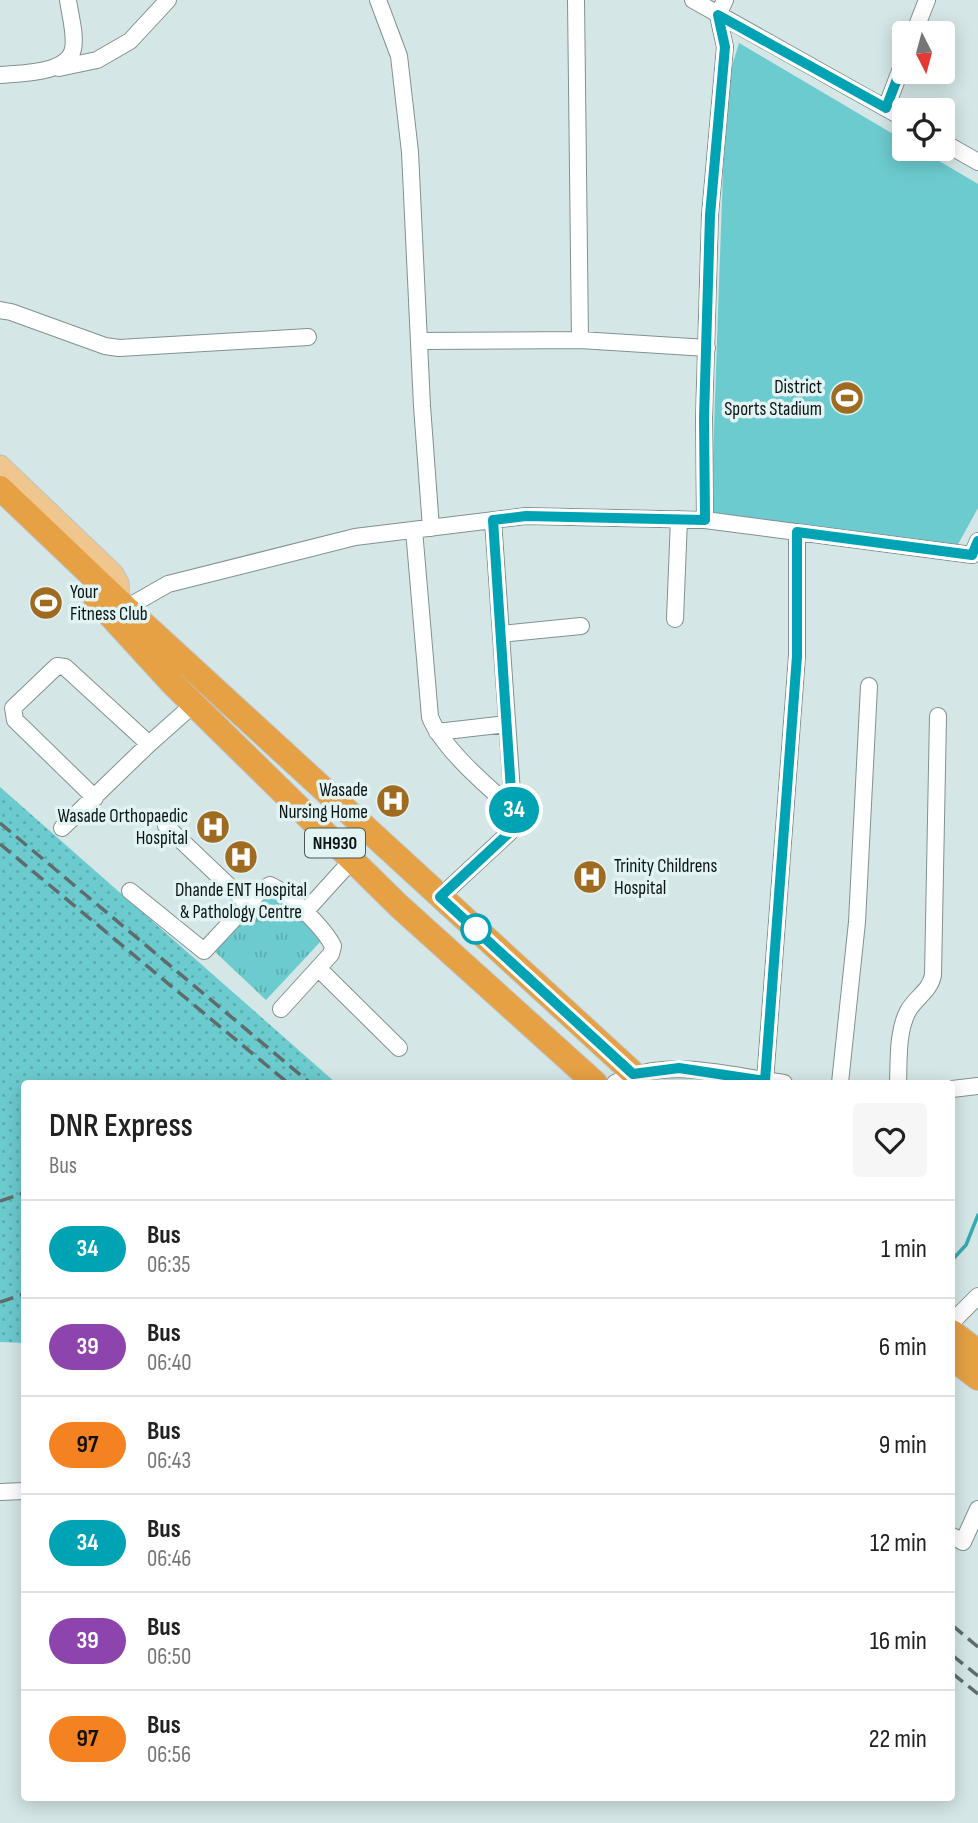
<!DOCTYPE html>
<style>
:root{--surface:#fff;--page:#f6f6f6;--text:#222;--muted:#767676;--line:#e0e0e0}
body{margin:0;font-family:"Sofia Sans Condensed",sans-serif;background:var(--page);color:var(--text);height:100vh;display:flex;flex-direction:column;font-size:26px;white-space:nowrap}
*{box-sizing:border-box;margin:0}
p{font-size:23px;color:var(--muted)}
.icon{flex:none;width:38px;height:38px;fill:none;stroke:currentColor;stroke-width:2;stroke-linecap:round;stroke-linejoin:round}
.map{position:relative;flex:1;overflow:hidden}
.drawer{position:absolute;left:21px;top:1080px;width:934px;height:721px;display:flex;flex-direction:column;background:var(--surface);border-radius:7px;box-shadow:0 4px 18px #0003}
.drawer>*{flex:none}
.badge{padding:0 14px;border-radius:23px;font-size:24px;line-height:46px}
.needle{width:46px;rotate:174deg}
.buttons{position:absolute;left:892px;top:21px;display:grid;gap:14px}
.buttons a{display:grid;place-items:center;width:63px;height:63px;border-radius:7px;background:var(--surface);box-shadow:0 4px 18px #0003;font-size:35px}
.map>.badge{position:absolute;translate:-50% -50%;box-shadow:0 0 0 4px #fff}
.round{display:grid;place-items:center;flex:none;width:74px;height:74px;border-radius:7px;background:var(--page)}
.headline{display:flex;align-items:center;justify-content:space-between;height:119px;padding:0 28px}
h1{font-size:33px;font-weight:600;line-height:52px}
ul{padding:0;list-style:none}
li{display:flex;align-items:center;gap:21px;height:98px;padding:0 28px;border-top:2px solid var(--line)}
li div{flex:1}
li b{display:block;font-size:26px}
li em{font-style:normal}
li .badge{min-width:77px;font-weight:700;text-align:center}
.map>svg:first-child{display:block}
.grass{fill:url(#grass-dots)}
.park{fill:url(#park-tufts)}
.pitch{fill:#6ccbce}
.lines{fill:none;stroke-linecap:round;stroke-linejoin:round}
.stream{stroke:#35abae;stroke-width:3.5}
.minor-casing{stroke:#819192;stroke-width:18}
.major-casing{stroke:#c0c2c2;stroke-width:23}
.highway-casing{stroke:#c0c2c2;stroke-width:26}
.minor{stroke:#fff;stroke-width:16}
.major{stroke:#efc78e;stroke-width:21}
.highway{stroke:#e5a143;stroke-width:24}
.rail{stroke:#606c6c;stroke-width:3.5;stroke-dasharray:14 7;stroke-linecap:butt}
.line-casing{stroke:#fff;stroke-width:16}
.line{stroke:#00a3b4;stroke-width:10}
.stop-dot{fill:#fff;stroke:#00a3b4;stroke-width:3.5}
.labels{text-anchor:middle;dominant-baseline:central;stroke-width:7;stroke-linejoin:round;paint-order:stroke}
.shield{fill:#e1f3f3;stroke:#4c5656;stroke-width:2}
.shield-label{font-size:18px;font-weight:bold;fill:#0c1313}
.poi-label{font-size:19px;fill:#0c1313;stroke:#e1f3f3;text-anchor:end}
</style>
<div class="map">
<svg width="978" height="1823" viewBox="0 0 978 1823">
<defs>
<pattern id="grass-dots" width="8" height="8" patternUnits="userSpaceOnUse" patternTransform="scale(1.75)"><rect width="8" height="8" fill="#6ccbce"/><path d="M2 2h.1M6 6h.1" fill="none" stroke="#5cadb0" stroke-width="1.8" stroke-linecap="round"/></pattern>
<pattern id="park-tufts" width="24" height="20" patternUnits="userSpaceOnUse" patternTransform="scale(1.75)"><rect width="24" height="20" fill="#6ccbce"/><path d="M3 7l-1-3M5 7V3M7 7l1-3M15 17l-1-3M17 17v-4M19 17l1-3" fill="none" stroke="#5cadb0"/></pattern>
</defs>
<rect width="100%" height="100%" fill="#d4e6e6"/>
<path class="grass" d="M 0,787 L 336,1083 L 24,1083 L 24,1343 L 0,1342 Z"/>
<path class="park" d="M 268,889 L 322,940 L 266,1000 L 212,949 Z"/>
<path class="pitch" d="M 739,43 L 905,141 L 905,149 L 919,149 L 978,184 L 978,508 L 957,546 L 711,513 L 726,86 Z"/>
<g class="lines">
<path class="stream" d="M 952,1260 L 966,1245 L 978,1215"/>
<g class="minor-casing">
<path id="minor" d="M 378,0 L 399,56 L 410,152 L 422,406 L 431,528
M 576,0 L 580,340
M 693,0 L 905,119
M 914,33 L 927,0
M 59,68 L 97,60 L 130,41 L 168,0
M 0,75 C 20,73 68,74 73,49 C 76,35 70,15 68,0
M 886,108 L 905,58
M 943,142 L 978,162
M 0,310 L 11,312 L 105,346 L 119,348 L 308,337
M 419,341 L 580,340 L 707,348
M 705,520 L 704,418 L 710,215 L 725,47 L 718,15 L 725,0
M 414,530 L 430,717 C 442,748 488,787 513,809
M 126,608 L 168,584 L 355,537 L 526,516 L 705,520 L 972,555 L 978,541
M 675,619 L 679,519
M 501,634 L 581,626
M 437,732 L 507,724
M 95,798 L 15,720 L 13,708 L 57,666 L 65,667 L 149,744
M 166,826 L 248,904
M 62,828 L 149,744 L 194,704
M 130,891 L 204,951 L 261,890 L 270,885 C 289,893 324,928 333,946 L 331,954 L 281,1009
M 440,897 L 510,832 L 514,821 L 493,520
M 304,913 L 352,860
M 318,968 L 399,1048
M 765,1081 L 797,656 L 797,532
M 615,1083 C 668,1056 728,1076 784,1083
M 840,1083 L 857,922 L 869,686
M 898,1083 C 899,1060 897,1032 908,1011 C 916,997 930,991 933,975 L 938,716
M 952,1089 L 978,1086
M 952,1322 L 978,1296
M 0,1492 L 24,1491
M 952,1536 L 963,1542 L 978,1509"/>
</g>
<g class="major-casing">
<path id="major" d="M 0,466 L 113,574 L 118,583 L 119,601"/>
</g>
<g class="highway-casing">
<path id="highway" d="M 0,488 L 126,608 L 644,1083
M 96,600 L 172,683 L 399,906 L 595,1083
M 952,1332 L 978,1352
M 952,1358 L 978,1378"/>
</g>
<use href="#minor" class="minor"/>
<use href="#major" class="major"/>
<use href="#highway" class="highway"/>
<path class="rail" d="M 0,823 L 310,1083
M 0,844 L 288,1083
M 0,1201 L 24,1193
M 0,1302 L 24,1294
M 952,1625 L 978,1647
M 952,1655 L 978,1676
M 952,1673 L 978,1694"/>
</g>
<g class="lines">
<g class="line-casing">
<path id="line" d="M 905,58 L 886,108 L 718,15 L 725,47 L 710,215 L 704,418 L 705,520 L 526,516 L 493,520 L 513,821 L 510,832 L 440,897 L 633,1074 L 679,1068 L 765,1081 L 797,656 L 797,532 L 972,555 L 978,541"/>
</g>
<use href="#line" class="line"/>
</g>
<defs>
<g id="stadium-disc" transform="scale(1.75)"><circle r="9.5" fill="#9e6b21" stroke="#e1f3f3"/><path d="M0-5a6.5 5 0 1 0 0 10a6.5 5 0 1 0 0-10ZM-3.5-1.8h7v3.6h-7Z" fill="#fff"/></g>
<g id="hospital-disc" transform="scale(1.75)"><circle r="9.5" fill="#9e6b21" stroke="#e1f3f3"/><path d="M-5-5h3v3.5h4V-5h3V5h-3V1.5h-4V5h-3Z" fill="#fff"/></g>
</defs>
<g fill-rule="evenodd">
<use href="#stadium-disc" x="847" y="398"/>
<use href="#stadium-disc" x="46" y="603"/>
<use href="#hospital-disc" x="393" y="801"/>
<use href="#hospital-disc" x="213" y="827"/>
<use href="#hospital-disc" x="241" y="857"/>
<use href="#hospital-disc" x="590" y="877"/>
</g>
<circle class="stop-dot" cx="476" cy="929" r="14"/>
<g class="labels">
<rect class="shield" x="305" y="828.5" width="60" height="29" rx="5"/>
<g class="shield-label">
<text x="335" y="843">NH930</text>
</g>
<g class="poi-label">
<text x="822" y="387">District<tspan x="822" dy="22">Sports Stadium</tspan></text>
<text x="70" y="592" text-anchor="start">Your<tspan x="70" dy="22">Fitness Club</tspan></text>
<text x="368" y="790">Wasade<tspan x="368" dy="22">Nursing Home</tspan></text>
<text x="188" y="816">Wasade Orthopaedic<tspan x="188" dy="22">Hospital</tspan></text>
<text x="614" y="866" text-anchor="start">Trinity Childrens<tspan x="614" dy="22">Hospital</tspan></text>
<text x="241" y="890" text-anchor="middle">Dhande ENT Hospital<tspan x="241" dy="22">&amp; Pathology Centre</tspan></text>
</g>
</g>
</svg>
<div class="buttons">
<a><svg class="needle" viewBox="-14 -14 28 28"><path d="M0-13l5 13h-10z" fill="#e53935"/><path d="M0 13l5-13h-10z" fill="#767676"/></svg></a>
<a><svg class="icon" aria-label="locate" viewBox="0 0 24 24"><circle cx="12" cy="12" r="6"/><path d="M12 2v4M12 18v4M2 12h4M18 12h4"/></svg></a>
</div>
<b class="badge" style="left:514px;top:810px;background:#00a3b4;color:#fff">34</b>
<section class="drawer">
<div class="headline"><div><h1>DNR Express</h1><p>Bus</p></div><a class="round"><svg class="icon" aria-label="heart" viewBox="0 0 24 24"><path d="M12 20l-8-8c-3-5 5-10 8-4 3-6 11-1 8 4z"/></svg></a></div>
<ul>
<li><span class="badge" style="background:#00a3b4;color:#fff">34</span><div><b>Bus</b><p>06:35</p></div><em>1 min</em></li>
<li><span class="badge" style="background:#8e44ad;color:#fff">39</span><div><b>Bus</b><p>06:40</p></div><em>6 min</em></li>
<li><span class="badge" style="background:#f58220;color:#111">97</span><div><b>Bus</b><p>06:43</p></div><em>9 min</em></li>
<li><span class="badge" style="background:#00a3b4;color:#fff">34</span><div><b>Bus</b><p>06:46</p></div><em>12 min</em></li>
<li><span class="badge" style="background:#8e44ad;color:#fff">39</span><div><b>Bus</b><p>06:50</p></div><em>16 min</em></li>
<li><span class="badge" style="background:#f58220;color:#111">97</span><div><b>Bus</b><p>06:56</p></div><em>22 min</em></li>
</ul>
</section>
</div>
